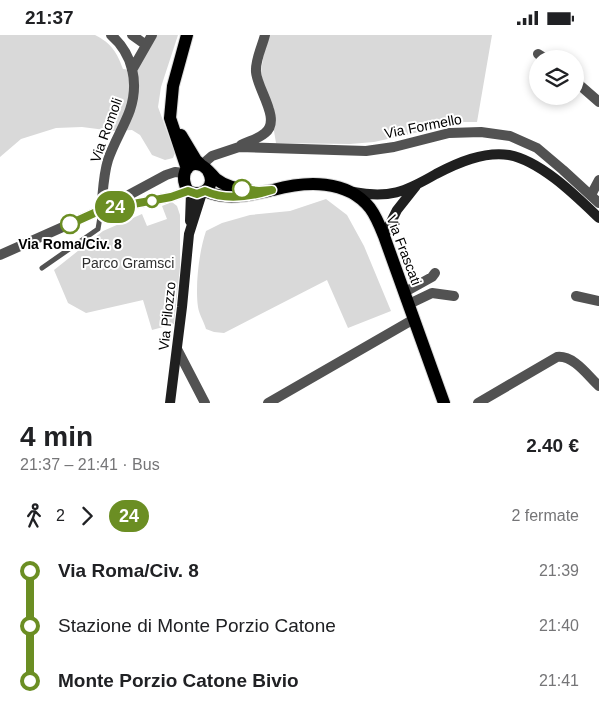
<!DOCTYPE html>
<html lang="it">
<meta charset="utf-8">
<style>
:root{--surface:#fff;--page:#f2f2f2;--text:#202124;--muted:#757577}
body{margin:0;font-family:Helvetica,sans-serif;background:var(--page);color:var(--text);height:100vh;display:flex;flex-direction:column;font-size:19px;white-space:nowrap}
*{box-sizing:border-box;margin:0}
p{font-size:16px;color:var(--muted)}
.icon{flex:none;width:28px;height:28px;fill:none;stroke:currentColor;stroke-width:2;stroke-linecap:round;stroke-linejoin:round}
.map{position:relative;height:368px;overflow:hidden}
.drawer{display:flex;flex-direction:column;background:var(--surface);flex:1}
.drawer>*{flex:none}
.badge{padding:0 10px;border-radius:16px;font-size:18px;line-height:32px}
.fabs{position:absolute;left:529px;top:15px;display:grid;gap:10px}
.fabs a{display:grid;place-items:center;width:55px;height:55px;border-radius:50%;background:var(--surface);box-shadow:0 2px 8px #0003;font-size:25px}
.map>.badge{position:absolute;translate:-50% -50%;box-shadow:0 0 0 2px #fff}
.legs{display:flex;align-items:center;gap:8px;height:55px;padding:0 20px;font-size:16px}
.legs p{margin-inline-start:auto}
.overview{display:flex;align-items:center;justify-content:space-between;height:85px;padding:0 20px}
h1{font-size:28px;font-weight:600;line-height:38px}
ul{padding:0 20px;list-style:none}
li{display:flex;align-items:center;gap:18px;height:55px;font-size:19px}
li i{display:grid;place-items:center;width:8px;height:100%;margin:0 6px;background:currentColor}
li i::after{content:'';width:12px;height:12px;margin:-6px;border:4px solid;border-radius:50%;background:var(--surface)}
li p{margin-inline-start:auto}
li:first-child i{background:linear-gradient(#0000 50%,currentColor 0)}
li:last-child i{background:linear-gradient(currentColor 50%,#0000 0)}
.status{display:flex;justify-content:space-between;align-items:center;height:35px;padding:0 25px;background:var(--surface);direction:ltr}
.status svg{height:14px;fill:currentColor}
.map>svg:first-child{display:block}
.green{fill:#d9d9d9}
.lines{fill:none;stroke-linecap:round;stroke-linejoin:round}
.primary-casing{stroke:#dbdbdb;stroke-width:14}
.lane{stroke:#525252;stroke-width:5}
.street{stroke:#525252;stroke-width:10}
.secondary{stroke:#1f1f1f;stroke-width:10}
.primary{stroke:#000;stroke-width:12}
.line-1-casing{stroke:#fff;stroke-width:11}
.line-1{stroke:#6b8e23;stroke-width:8}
.stop-1-dot{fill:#fff;stroke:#6b8e23;stroke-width:2.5}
.labels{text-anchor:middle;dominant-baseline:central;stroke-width:4;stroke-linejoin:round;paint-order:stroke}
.street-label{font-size:14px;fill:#000;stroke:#fff}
.stop-label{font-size:14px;font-weight:bold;fill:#000;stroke:#fff}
.park-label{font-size:14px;fill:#303030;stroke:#fff}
</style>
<div class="status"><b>21:37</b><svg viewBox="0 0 49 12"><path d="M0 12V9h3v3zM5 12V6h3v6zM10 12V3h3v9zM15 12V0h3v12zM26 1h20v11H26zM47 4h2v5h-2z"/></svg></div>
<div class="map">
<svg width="599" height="368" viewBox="0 0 599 368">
<rect width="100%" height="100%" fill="#fff"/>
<path class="green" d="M 0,0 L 95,0 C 111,8 117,17 123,34 L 132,35 L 152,0 L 178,0 L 161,52 L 158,72 L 175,118 L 173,123 L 165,125 L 152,120 L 140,100 L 132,95 L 113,96 L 82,92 L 56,93 L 21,104 L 0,122 Z
M 270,0 L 492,0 L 477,87 L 464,87 L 374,107 L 350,109 L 276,108 L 273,90 L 274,73 L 264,54 L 261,37 L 264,17 Z
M 326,164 L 347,180 L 364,211 L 391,276 L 348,293 L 327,245 L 224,298 L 214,297 L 206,294 C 204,287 199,279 198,272 C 195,250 199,217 206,196 L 222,188 L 250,180 L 290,176 Z
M 172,167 L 177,171 L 180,180 L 180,232 L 174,289 L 152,295 L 143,265 L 86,278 L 68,268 L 54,235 L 103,196 L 142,179 L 147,191 L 167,184 L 162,171 Z"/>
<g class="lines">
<g class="primary-casing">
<path id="primary" d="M 181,100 L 196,125 L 201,130
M 187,134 L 170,83 L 173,51 L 187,0
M 208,136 C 217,151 203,163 188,156 C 180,145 184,124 201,130 C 207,133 211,139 216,144 C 226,152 237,154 249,155
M 205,156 C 227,166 250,160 273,155 C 306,146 347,144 370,173 C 376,181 380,191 384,201 L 444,368"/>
</g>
<path class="lane" d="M 42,233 L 98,194 L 101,176"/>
<path class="street" d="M 132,0 L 146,10
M 538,19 L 546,24
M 132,35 L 152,0
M 575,46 L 599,67
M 241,110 C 249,106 258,104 265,98 C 282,85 257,54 256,37 C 255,25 262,12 265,0
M 204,132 L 205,127 L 212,121 L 239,112 L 366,116 L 394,112 L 449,98 L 481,97 L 510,101 L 537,113 L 563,135 L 599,168
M 591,160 L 599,145
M 112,173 L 171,162 L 188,156
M 101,175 C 103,159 103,141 108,125 C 114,107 124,92 130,75 C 139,48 133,19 111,0
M 0,220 L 101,175 L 166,140 L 175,137 L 184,138
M 405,257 L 432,242 L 435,238
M 576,261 L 599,266
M 409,269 L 432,258 L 454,261
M 177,314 L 205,368
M 268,368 L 414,284
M 478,368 L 557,322 C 574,320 588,341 599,351"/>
<path class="secondary" d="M 353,157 C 389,164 405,157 436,139 C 457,128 484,116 509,120 C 541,126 576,161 599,183
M 190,186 L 191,158
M 384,201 L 397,175 L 416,151
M 170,368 L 182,272 L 189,199 L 202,158"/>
<use href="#primary" class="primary"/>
</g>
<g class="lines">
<g class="line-1-casing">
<path id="line-1" d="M 70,189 L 101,175 L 171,162 L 188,156 L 197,159 L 205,156 C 226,166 250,162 272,155 L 259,156 L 242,154"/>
</g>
<use href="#line-1" class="line-1"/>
</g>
<g class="stop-1-dot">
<circle cx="242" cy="154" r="9"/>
<circle cx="152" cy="166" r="6"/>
<circle cx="70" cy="189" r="9"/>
</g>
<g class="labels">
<g class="street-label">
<text transform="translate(423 91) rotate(-11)">Via Formello</text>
<text transform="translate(106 95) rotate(-70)">Via Romoli</text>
<text transform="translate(404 215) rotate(69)">Via Frascati</text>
<text transform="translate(167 281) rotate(-84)">Via Pilozzo</text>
</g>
<g class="stop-label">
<text x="70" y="209">Via Roma/Civ. 8</text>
</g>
<g class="park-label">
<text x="128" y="228">Parco Gramsci</text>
</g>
</g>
</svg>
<div class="fabs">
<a><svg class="icon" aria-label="layers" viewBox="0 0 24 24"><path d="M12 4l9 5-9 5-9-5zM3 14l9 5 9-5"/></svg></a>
</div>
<b class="badge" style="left:115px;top:172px;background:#6b8e23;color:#fff">24</b>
</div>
<section class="drawer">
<div class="overview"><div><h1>4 min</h1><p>21:37 – 21:41 · Bus</p></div><b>2.40 €</b></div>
<div class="legs"><svg class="icon" aria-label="walk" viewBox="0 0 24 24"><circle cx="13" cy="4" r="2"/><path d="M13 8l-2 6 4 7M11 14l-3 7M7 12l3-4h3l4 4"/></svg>2<svg class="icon" aria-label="forward" viewBox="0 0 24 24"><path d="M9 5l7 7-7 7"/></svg><b class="badge" style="background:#6b8e23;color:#fff">24</b><p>2 fermate</p></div>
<ul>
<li><i style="color:#6b8e23"></i><b>Via Roma/Civ. 8</b><p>21:39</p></li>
<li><i style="color:#6b8e23"></i><span>Stazione di Monte Porzio Catone</span><p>21:40</p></li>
<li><i style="color:#6b8e23"></i><b>Monte Porzio Catone Bivio</b><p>21:41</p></li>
</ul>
</section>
